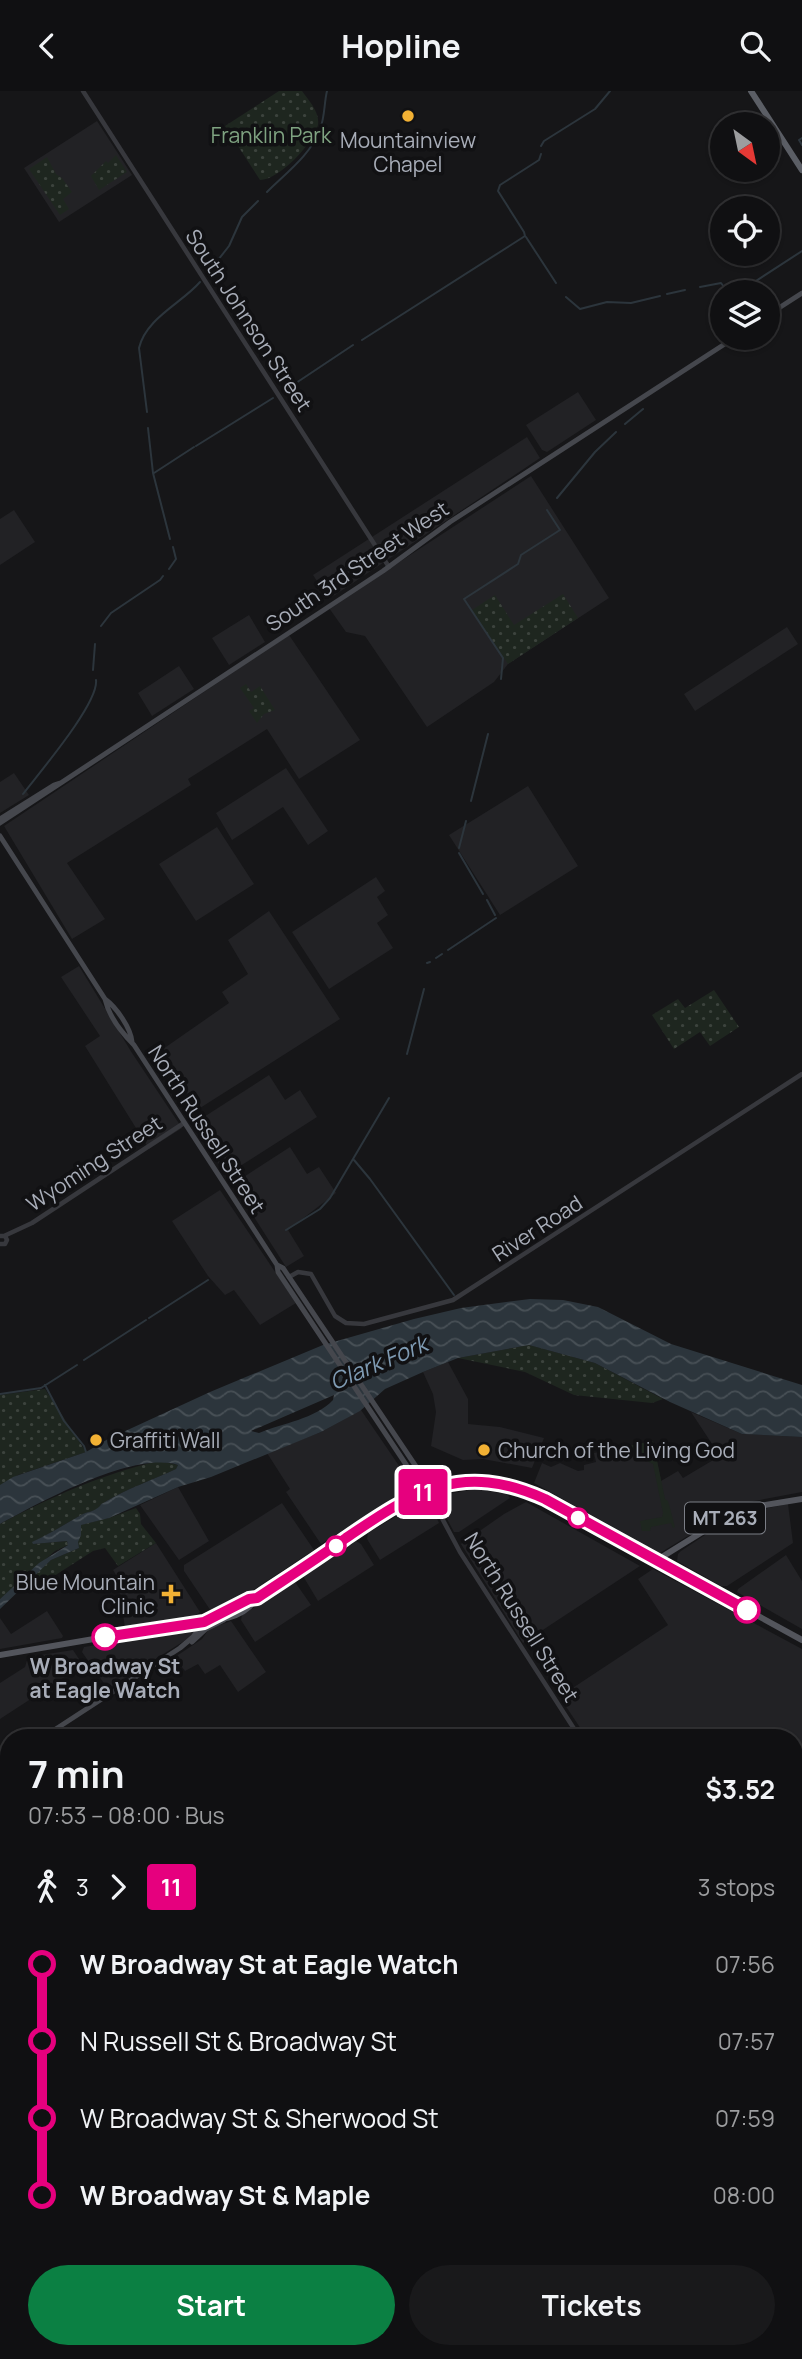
<!DOCTYPE html>
<meta charset="utf-8">
<style>
:root{--surface:#101012;--page:#19191b;--text:#f1f3f6;--muted:#9c9d9f;--line:#303032;--accent:#0b8043}
body{margin:0;font-family:Manrope,sans-serif;background:var(--page);color:var(--text);height:100vh;display:flex;flex-direction:column;font-size:26px;white-space:nowrap}
*{box-sizing:border-box;margin:0}
p{font-size:23px;color:var(--muted)}
.icon{flex:none;width:38px;height:38px;fill:none;stroke:currentColor;stroke-width:2;stroke-linecap:round;stroke-linejoin:round}
.map{position:relative;flex:1;overflow:hidden}
.details{position:absolute;left:0px;top:1638px;width:803px;height:630px;display:flex;flex-direction:column;background:var(--surface);border-radius:28px 28px 0 0;box-shadow:0 2px 5px #0004,0 0 0 2px var(--line)}
.details>*{flex:none}
.badge{padding:0 14px;border-radius:5px;font-size:24px;line-height:46px}
.needle{width:46px;rotate:147deg}
.buttons{position:absolute;left:710px;top:21px;display:grid;gap:14px}
.buttons a{display:grid;place-items:center;width:70px;height:70px;border-radius:50%;background:var(--surface);box-shadow:0 2px 5px #0004,0 0 0 2px var(--line);font-size:35px}
.map>.badge{position:absolute;translate:-50% -50%;box-shadow:0 0 0 4px #fff}
.legs{display:flex;align-items:center;gap:10px;height:77px;padding:0 28px;font-size:23px}
.legs p{margin-inline-start:auto}
.summary{display:flex;align-items:center;justify-content:space-between;height:119px;padding:0 28px}
h1{font-size:38px;font-weight:700;line-height:52px}
.button{display:flex;gap:14px;margin-top:auto;padding:14px 28px}
.button a{flex:1;height:80px;border-radius:42px;background:var(--accent);color:#fff;font-size:28px;font-weight:700;line-height:80px;text-align:center}
.button a+a{background:var(--page);color:var(--text)}
ul{padding:0 28px;list-style:none}
li{display:flex;align-items:center;gap:24px;height:77px;font-size:26px}
li i{display:grid;place-items:center;width:10px;height:100%;margin:0 9px;background:currentColor}
li i::after{content:'';width:18px;height:18px;margin:-9px;border:5px solid;border-radius:50%;background:var(--surface)}
li p{margin-inline-start:auto}
li:first-child i{background:linear-gradient(#0000 50%,currentColor 0)}
li:last-child i{background:linear-gradient(currentColor 50%,#0000 0)}
header{display:flex;justify-content:space-between;align-items:center;height:91px;padding:0 28px;background:var(--surface);font-size:32px;font-weight:700}
.map>svg:first-child{display:block}
.built{fill:#222225}
.grass{fill:#1e261f}
.park{fill:url(#park-dots)}
.water{fill:url(#water-waves);fill-rule:evenodd}
.lines{fill:none;stroke-linecap:round;stroke-linejoin:round}
.stream{stroke:#2c353c;stroke-width:2}
.tertiary{stroke:#37383d;stroke-width:4.5}
.secondary{stroke:#45474d;stroke-width:5}
.primary{stroke:#53555c;stroke-width:6}
.trunk{stroke:#5b5e65;stroke-width:6}
.rail-casing{stroke:#4a4c52;stroke-width:4.5}
.rail{stroke:#111113;stroke-width:2;stroke-dasharray:5;stroke-linecap:butt}
.line-1-casing{stroke:#fff;stroke-width:16}
.line-1{stroke:#e6007e;stroke-width:10}
.poi-dot{fill:#f2b134;stroke:#111113;stroke-width:2.5}
.stop-1-dot{fill:#fff;stroke:#e6007e;stroke-width:3.5}
.labels{text-anchor:middle;dominant-baseline:central;stroke-width:7;stroke-linejoin:round;paint-order:stroke}
.shield{fill:#111113;stroke:#7b7e86;stroke-width:2}
.shield-label{font-size:19px;font-weight:bold;fill:#a8adb8}
.park-label{font-size:21px;fill:#7fa381;stroke:#111113}
.poi-label{font-size:21px;fill:#a8adb8;stroke:#111113;text-anchor:start}
.street-label{font-size:21px;fill:#a8adb8;stroke:#111113}
.stop-label{font-size:21px;font-weight:bold;fill:#a8adb8;stroke:#111113}
.water-label{font-size:23px;font-style:italic;fill:#7f9bb3;stroke:#111113}
</style>
<header><svg class="icon" aria-label="back" viewBox="0 0 24 24"><path d="M15 5l-7 7 7 7"/></svg>Hopline<svg class="icon" aria-label="search" viewBox="0 0 24 24"><circle cx="10" cy="10" r="6"/><path d="M15 15l6 6"/></svg></header>
<div class="map">
<svg width="802" height="2268" viewBox="0 0 802 2268">
<defs>
<pattern id="park-dots" width="8" height="8" patternUnits="userSpaceOnUse" patternTransform="scale(1.75)"><rect width="8" height="8" fill="#1e261f"/><path d="M2 2h.1M6 6h.1" fill="none" stroke="#3c433d" stroke-width="1.8" stroke-linecap="round"/></pattern>
<pattern id="water-waves" width="16" height="10" patternUnits="userSpaceOnUse" patternTransform="scale(1.75)"><rect width="16" height="10" fill="#2c353c"/><path d="M0 5q4-4 8 0t8 0" fill="none" stroke="#485056"/></pattern>
</defs>
<rect width="100%" height="100%" fill="#161618"/>
<path class="built" d="M 97,30 L 132,84 L 59,131 L 24,77 Z
M 578,301 L 596,329 L 547,361 L 542,359 L 526,334 Z
M 527,346 L 540,367 L 329,508 L 313,484 Z
M 531,385 L 609,507 L 508,573 L 494,591 L 427,636 L 365,545 L 346,541 L 329,517 Z
M 14,419 L 35,451 L 0,474 L 0,428 Z
M 249,524 L 265,551 L 229,574 L 212,547 Z
M 787,536 L 798,553 L 695,620 L 684,603 Z
M 289,544 L 360,649 L 299,688 L 267,638 L 188,688 L 191,694 L 67,772 L 105,828 L 72,848 L 4,735 Z
M 179,575 L 194,598 L 152,625 L 138,602 Z
M 286,677 L 328,740 L 308,754 L 283,716 L 232,749 L 216,722 Z
M 14,682 L 29,704 L 0,722 L 0,691 Z
M 528,695 L 578,775 L 500,824 L 449,744 Z
M 217,736 L 254,793 L 196,830 L 159,773 Z
M 376,786 L 385,800 L 377,806 L 388,824 L 377,832 L 393,857 L 329,898 L 292,841 Z
M 269,820 L 340,928 L 189,1024 L 153,965 L 229,912 L 222,901 L 248,883 L 228,849 Z
M 79,875 L 132,962 L 182,1037 L 149,1058 L 85,955 L 100,945 L 61,886 Z
M 269,984 L 285,1009 L 300,999 L 317,1026 L 226,1084 L 193,1033 Z
M 290,1056 L 307,1083 L 319,1076 L 336,1102 L 288,1139 L 304,1165 L 286,1176 L 233,1093 Z
M 220,1099 L 296,1212 L 260,1234 L 234,1199 L 225,1204 L 208,1185 L 172,1130 Z
M 448,1271 L 468,1308 L 468,1333 L 500,1336 L 544,1347 L 532,1377 L 483,1368 L 463,1369 L 431,1355 L 436,1321 L 433,1303 L 423,1281 Z
M 361,1319 L 406,1385 L 407,1391 L 398,1405 L 321,1453 L 286,1401 L 290,1398 L 267,1362 L 321,1341 Z
M 691,1321 L 742,1343 L 802,1346 L 802,1401 L 749,1411 L 737,1415 L 660,1462 L 534,1392 L 542,1372 L 551,1376 L 560,1372 L 578,1380 L 584,1379 L 584,1374 L 596,1371 L 594,1362 L 653,1350 L 661,1390 L 678,1380 L 683,1387 L 720,1365 Z
M 178,1396 L 209,1450 L 179,1469 L 140,1414 Z
M 475,1398 L 507,1403 L 510,1407 L 459,1441 L 454,1441 L 438,1411 L 438,1405 Z
M 420,1411 L 431,1414 L 439,1432 L 380,1469 L 367,1448 L 368,1442 Z
M 526,1411 L 640,1475 L 523,1552 L 461,1453 L 504,1423 Z
M 282,1412 L 314,1459 L 238,1509 L 211,1520 L 184,1480 L 184,1474 Z
M 788,1413 L 793,1452 L 727,1495 L 721,1495 L 677,1470 L 678,1463 L 681,1460 L 729,1428 L 753,1420 Z
M 356,1450 L 361,1453 L 374,1474 L 318,1510 L 303,1485 Z
M 156,1452 L 200,1521 L 195,1525 L 125,1537 L 119,1494 L 121,1492 L 113,1479 Z
M 786,1464 L 802,1490 L 802,1538 L 737,1501 L 738,1498 Z
M 653,1478 L 802,1558 L 802,1770 L 795,1775 L 794,1647 L 587,1647 L 565,1614 L 562,1604 L 668,1534 L 638,1488 Z
M 295,1491 L 311,1514 L 255,1551 L 241,1529 L 242,1524 Z
M 47,1520 L 63,1545 L 62,1547 L 0,1558 L 0,1527 L 11,1543 Z
M 231,1530 L 266,1581 L 238,1601 L 220,1574 L 205,1583 L 198,1573 L 185,1580 L 176,1568 L 178,1564 L 202,1548 L 209,1538 Z
M 193,1539 L 194,1542 L 192,1545 L 108,1598 L 82,1561 L 84,1556 Z
M 73,1559 L 83,1574 L 0,1628 L 0,1592 L 25,1576 L 28,1566 Z
M 1,1954 L 9,1965 L 9,2060 L 0,2059 Z
M 794,2029 L 802,2030 L 802,2207 L 795,2212 Z
M 606,2259 L 746,2259 L 732,2268 L 612,2268 Z"/>
<path class="grass" d="M 653,1350 L 665,1408 L 668,1410 L 675,1436 L 673,1437 L 671,1432 L 651,1436 L 650,1440 L 642,1440 L 640,1430 L 662,1426 L 663,1422 L 653,1373 L 647,1370 L 648,1366 L 629,1359 L 628,1355 Z"/>
<path class="park" d="M 279,0 L 302,0 C 309,10 320,21 318,34 C 313,53 279,89 260,89 L 225,35 Z
M 116,64 L 127,81 L 99,99 L 91,85 L 106,70 L 108,72 Z
M 47,66 L 56,83 L 62,87 L 72,101 L 63,108 L 69,118 L 60,124 L 29,78 Z
M 563,503 L 578,527 L 508,573 L 472,519 L 495,504 L 514,534 Z
M 246,593 L 251,601 L 260,595 L 275,619 L 264,623 L 257,632 L 249,620 L 254,617 L 240,597 Z
M 714,899 L 739,936 L 710,955 L 700,941 L 674,958 L 652,924 L 678,908 L 685,917 Z
M 529,1254 L 595,1272 L 663,1308 L 652,1312 L 574,1304 L 525,1281 L 458,1267 Z
M 45,1298 L 86,1361 L 18,1384 L 0,1395 L 0,1304 Z
M 159,1370 L 178,1374 L 176,1378 C 153,1389 128,1397 105,1411 C 98,1415 103,1413 97,1418 C 92,1421 86,1421 81,1424 C 65,1433 50,1443 33,1451 L 33,1453 L 67,1450 L 68,1454 L 55,1460 L 0,1508 L 0,1433 C 51,1406 102,1383 159,1370 Z
M 136,1417 L 140,1423 L 141,1433 L 156,1452 L 118,1475 L 105,1457 L 93,1460 L 40,1494 L 30,1488 L 51,1469 L 79,1457 L 77,1451 L 81,1444 L 80,1434 L 109,1427 Z"/>
<path class="water" d="M 530,1208 L 563,1209 L 598,1216 L 671,1253 L 802,1294 L 802,1346 L 742,1343 L 670,1311 L 595,1272 L 529,1254 L 458,1267 L 423,1281 L 385,1298 L 360,1320 L 321,1341 L 211,1386 L 178,1396 L 109,1427 L 81,1434 L 81,1444 L 78,1451 L 79,1457 L 51,1469 L 0,1518 L 0,1508 L 39,1472 L 68,1454 L 67,1450 L 33,1453 L 32,1451 C 50,1443 65,1433 81,1424 C 86,1421 92,1421 96,1418 C 104,1413 97,1415 105,1411 C 128,1397 153,1389 176,1378 L 178,1374 C 133,1360 41,1411 0,1433 L 0,1394 L 13,1386 L 86,1361 L 108,1348 L 210,1301 L 323,1254 L 414,1228 L 461,1217 ZM 334,1304 L 333,1309 C 315,1328 283,1332 259,1342 L 251,1340 Z"/>
<g class="lines">
<path class="stream" d="M 802,47 L 799,49 L 802,54
M 541,55 L 544,50 L 595,18 L 610,0
M 267,101 C 286,82 311,64 320,38 C 325,26 324,12 327,0
M 526,146 L 556,192
M 207,183 L 229,155 L 242,126 L 258,110
M 700,196 L 721,192 L 728,201
M 739,201 L 802,160
M 667,203 L 685,199
M 566,206 L 580,218 L 607,211 L 631,212 L 660,205
M 362,249 L 525,145 L 524,141 L 498,100 L 500,94 L 539,69 L 541,63
M 284,300 L 353,254
M 147,321 L 139,257 C 146,227 182,212 200,191
M 625,333 L 643,318
M 148,337 L 153,382 L 170,448
M 196,355 L 273,307
M 154,382 L 194,356
M 557,407 L 595,361 L 616,341
M 169,478 L 176,468 L 173,456
M 101,535 L 111,522 L 160,489 L 163,485
M 93,579 L 95,553
M 501,588 L 503,567 L 464,508 L 518,473 L 521,464 L 560,439 L 547,419
M 23,703 C 39,682 99,612 96,589
M 471,710 L 488,643
M 459,757 L 466,730
M 459,762 L 483,803
M 487,809 L 495,824
M 448,859 L 496,827
M 436,867 L 442,863
M 427,872 L 430,871
M 407,963 L 424,898
M 354,1069 L 370,1088 L 454,1204
M 286,1139 L 320,1118 L 330,1107 L 389,1007
M 149,1227 L 208,1189
M 84,1269 L 146,1229
M 45,1294 L 64,1330 L 84,1355 L 86,1361
M 0,1303 L 41,1297 L 77,1274"/>
<path class="tertiary" d="M 83,0 L 389,476
M 0,1145 L 5,1145 L 7,1149 L 5,1153 L 0,1153
M 4,1145 L 32,1132 L 184,1032
M 289,1186 L 298,1181 L 311,1183 L 335,1225 L 346,1232 L 364,1233 L 453,1209 L 802,983
M 428,1401 L 460,1461 L 580,1647
M 0,1853 L 9,1866
M 794,1979 L 802,1991
M 794,2134 L 802,2131
M 263,2259 L 269,2268
M 0,2265 L 9,2259
M 577,2268 L 591,2259"/>
<path class="secondary" d="M 768,224 L 802,202
M 0,728 L 54,694 L 60,692
M 0,732 L 383,480 L 450,431 L 734,247
M 0,745 L 105,908 C 116,916 131,937 132,951
M 105,908 C 109,926 122,942 134,954 L 277,1174 L 278,1181 L 411,1381 L 417,1384
M 277,1174 L 283,1177 L 417,1377 L 417,1384 L 427,1399
M 192,1551 L 206,1538 L 224,1529
M 42,1647 L 180,1557 L 193,1546 L 204,1531
M 0,1674 L 9,1669"/>
<path class="primary" d="M 402,1408 L 410,1396 L 411,1381
M 657,1469 L 728,1425 L 747,1417 L 802,1408
M 204,1531 L 249,1508 L 256,1507
M 0,1564 L 193,1531 C 214,1530 245,1528 256,1507 C 287,1488 317,1468 346,1447 C 414,1401 462,1370 545,1408 L 802,1549"/>
<path class="trunk" d="M 751,0 L 802,79"/>
<g class="rail-casing">
<path id="rail" d="M 0,1987 L 9,1985
M 0,2002 L 9,2001
M 794,2033 L 802,2034
M 0,2045 L 9,2045"/>
</g>
<use href="#rail" class="rail"/>
</g>
<g class="lines">
<g class="line-1-casing">
<path id="line-1" d="M 105,1546 L 204,1531 L 249,1508 L 257,1507 C 287,1487 317,1468 346,1447 C 415,1400 461,1370 545,1408 L 747,1519"/>
</g>
<use href="#line-1" class="line-1"/>
</g>
<g class="poi-dot">
<circle cx="408" cy="25" r="7"/>
<circle cx="96" cy="1349" r="7"/>
<circle cx="484" cy="1359" r="7"/>
<path d="M167.5 1492.5h7v7h7v7h-7v7h-7v-7h-7v-7h7z"/>
</g>
<g class="stop-1-dot">
<circle cx="578" cy="1427" r="9"/>
<circle cx="336" cy="1455" r="9"/>
<circle cx="747" cy="1519" r="12"/>
<circle cx="105" cy="1546" r="12"/>
</g>
<g class="labels">
<rect class="shield" x="685" y="1411.5" width="80" height="31" rx="5"/>
<g class="shield-label">
<text x="725" y="1427">MT 263</text>
</g>
<g class="park-label">
<text x="271" y="44">Franklin Park</text>
</g>
<g class="poi-label">
<text x="408" y="49" text-anchor="middle">Mountainview<tspan x="408" dy="24">Chapel</tspan></text>
<text x="110" y="1349">Graffiti Wall</text>
<text x="498" y="1359">Church of the Living God</text>
<text x="155" y="1491" text-anchor="end">Blue Mountain<tspan x="155" dy="24">Clinic</tspan></text>
</g>
<g class="street-label">
<text transform="translate(249 229) rotate(57)">South Johnson Street</text>
<text transform="translate(357 475) rotate(-34)">South 3rd Street West</text>
<text transform="translate(207 1038) rotate(57)">North Russell Street</text>
<text transform="translate(94 1072) rotate(-33)">Wyoming Street</text>
<text transform="translate(537 1137) rotate(-33)">River Road</text>
<text transform="translate(522 1526) rotate(58)">North Russell Street</text>
</g>
<g class="stop-label">
<text x="105" y="1575">W Broadway St<tspan x="105" dy="24">at Eagle Watch</tspan></text>
</g>
<g class="water-label">
<text transform="translate(378 1271) rotate(-23)">Clark Fork</text>
</g>
</g>
</svg>
<div class="buttons">
<a><svg class="needle" viewBox="-14 -14 28 28"><path d="M0-13l5 13h-10z" fill="#e53935"/><path d="M0 13l5-13h-10z" fill="#9c9d9f"/></svg></a>
<a><svg class="icon" aria-label="locate" viewBox="0 0 24 24"><circle cx="12" cy="12" r="6"/><path d="M12 2v4M12 18v4M2 12h4M18 12h4"/></svg></a>
<a><svg class="icon" aria-label="layers" viewBox="0 0 24 24"><path d="M12 4l9 5-9 5-9-5zM3 14l9 5 9-5"/></svg></a>
</div>
<b class="badge" style="left:423px;top:1401px;background:#e6007e;color:#fff">11</b>
<section class="details">
<div class="summary"><div><h1>7 min</h1><p>07:53 – 08:00 · Bus</p></div><b>$3.52</b></div>
<div class="legs"><svg class="icon" aria-label="walk" viewBox="0 0 24 24"><circle cx="13" cy="4" r="2"/><path d="M13 8l-2 6 4 7M11 14l-3 7M7 12l3-4h3l4 4"/></svg>3<svg class="icon" aria-label="forward" viewBox="0 0 24 24"><path d="M9 5l7 7-7 7"/></svg><b class="badge" style="background:#e6007e;color:#fff">11</b><p>3 stops</p></div>
<ul>
<li><i style="color:#e6007e"></i><b>W Broadway St at Eagle Watch</b><p>07:56</p></li>
<li><i style="color:#e6007e"></i><span>N Russell St &amp; Broadway St</span><p>07:57</p></li>
<li><i style="color:#e6007e"></i><span>W Broadway St &amp; Sherwood St</span><p>07:59</p></li>
<li><i style="color:#e6007e"></i><b>W Broadway St &amp; Maple</b><p>08:00</p></li>
</ul>
<div class="button"><a>Start</a><a>Tickets</a></div>
</section>
</div>
